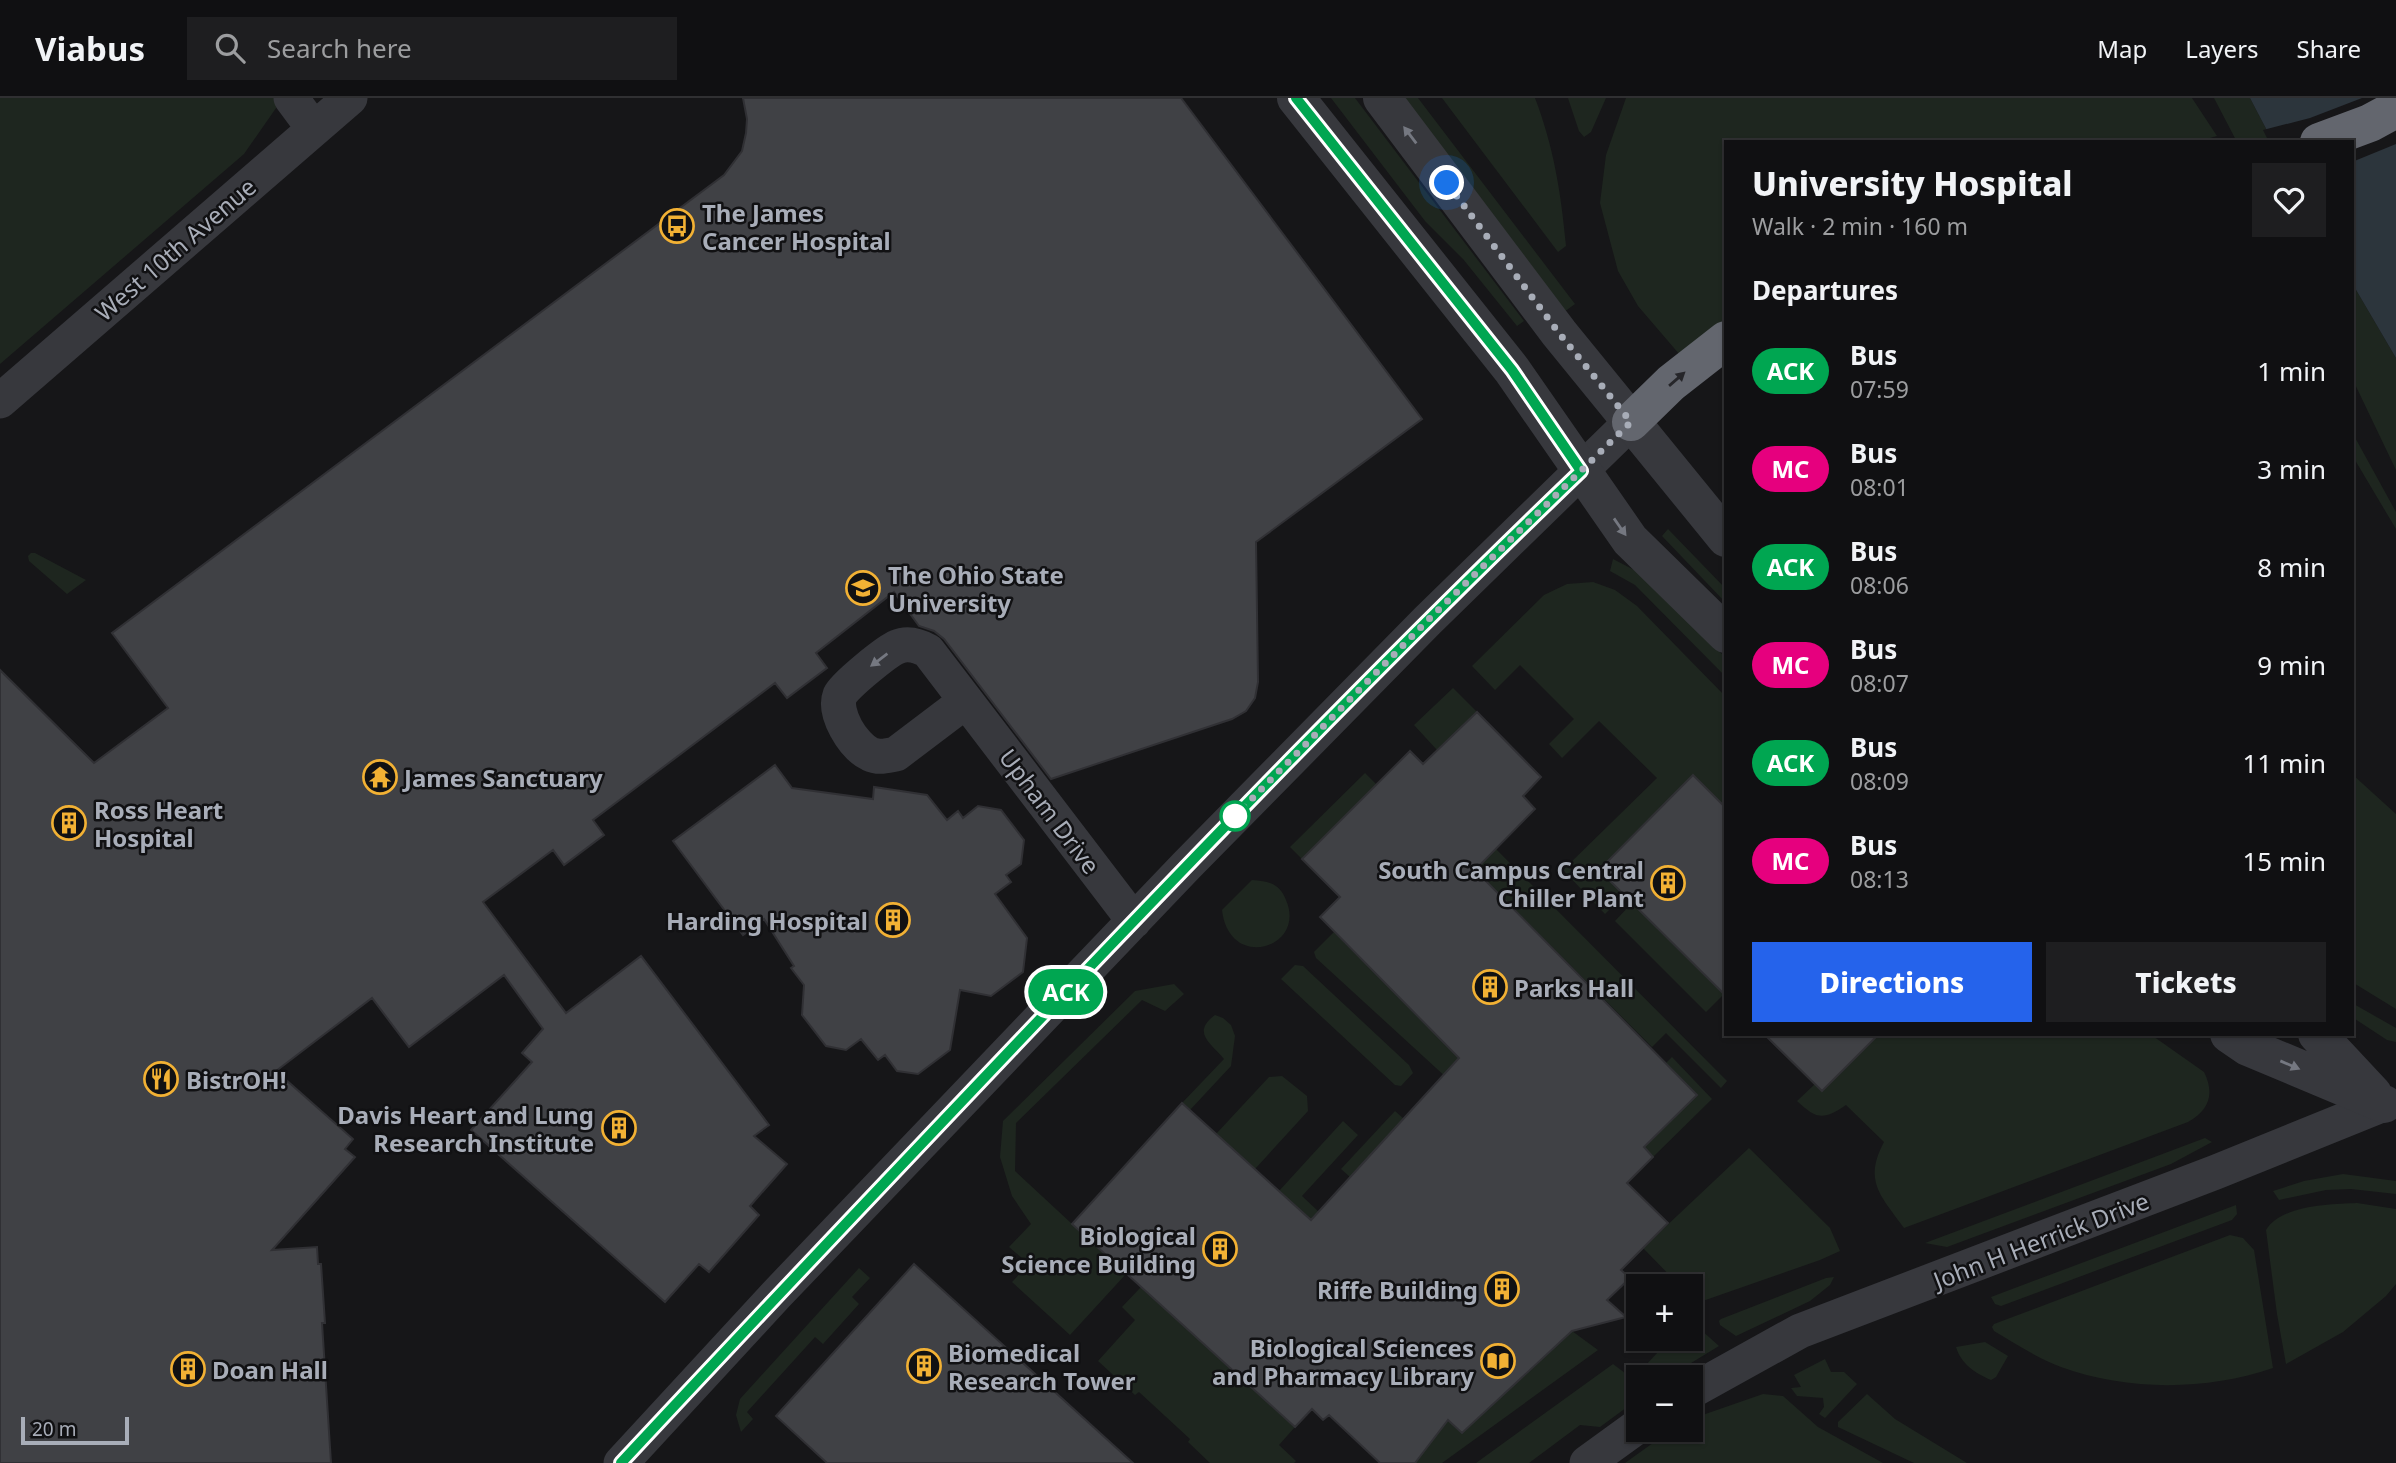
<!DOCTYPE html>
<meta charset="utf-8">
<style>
:root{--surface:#101012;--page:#1e1e20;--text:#f1f3f6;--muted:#9c9d9f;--line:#303032;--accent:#2563eb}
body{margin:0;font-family:"Noto Sans",sans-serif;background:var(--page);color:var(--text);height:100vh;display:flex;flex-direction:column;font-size:26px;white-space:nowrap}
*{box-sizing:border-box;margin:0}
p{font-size:23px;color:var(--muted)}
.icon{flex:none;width:38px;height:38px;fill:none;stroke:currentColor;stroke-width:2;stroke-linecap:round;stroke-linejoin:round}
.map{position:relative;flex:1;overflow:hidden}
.panel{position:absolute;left:1724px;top:42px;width:630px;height:896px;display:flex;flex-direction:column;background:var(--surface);border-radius:0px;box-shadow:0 2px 5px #0004,0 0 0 2px var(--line)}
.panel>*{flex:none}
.badge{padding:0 14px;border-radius:23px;font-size:24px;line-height:46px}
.buttons{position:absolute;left:1626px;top:1176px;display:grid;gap:14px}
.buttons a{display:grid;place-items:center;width:77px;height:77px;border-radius:0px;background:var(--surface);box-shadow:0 2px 5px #0004,0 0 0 2px var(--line);font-size:35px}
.scale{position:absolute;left:21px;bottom:18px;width:108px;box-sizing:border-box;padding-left:7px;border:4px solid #a8adb8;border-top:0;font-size:19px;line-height:24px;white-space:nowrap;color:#a8adb8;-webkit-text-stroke:5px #111113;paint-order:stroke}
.you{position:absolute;width:35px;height:35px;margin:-18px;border:5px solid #fff;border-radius:50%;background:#1a73e8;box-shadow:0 0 0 10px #1a73e833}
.map>.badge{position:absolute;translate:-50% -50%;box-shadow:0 0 0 4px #fff}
h2{padding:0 28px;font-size:26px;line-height:63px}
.round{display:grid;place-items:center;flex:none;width:74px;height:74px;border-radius:0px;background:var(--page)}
.head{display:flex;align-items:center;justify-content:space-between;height:119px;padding:0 28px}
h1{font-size:33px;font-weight:800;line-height:52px}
.action{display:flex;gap:14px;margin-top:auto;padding:14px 28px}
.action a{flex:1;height:80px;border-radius:0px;background:var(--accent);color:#fff;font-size:28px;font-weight:800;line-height:80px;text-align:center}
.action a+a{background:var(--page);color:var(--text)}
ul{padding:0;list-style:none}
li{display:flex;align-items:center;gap:21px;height:98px;padding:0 28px}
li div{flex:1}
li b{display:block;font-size:26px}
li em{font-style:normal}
li .badge{min-width:77px;font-weight:700;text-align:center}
header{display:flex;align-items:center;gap:42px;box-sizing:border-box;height:98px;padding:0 35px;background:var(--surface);border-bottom:2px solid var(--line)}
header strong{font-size:33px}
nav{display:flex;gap:38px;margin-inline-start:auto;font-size:24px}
.search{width:490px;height:63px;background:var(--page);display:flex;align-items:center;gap:18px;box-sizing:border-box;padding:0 24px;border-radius:0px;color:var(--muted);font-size:26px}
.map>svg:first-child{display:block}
.green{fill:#1e261f}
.water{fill:#2c353c}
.pier{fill:#161618}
.building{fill:#404145;stroke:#303034;stroke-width:2}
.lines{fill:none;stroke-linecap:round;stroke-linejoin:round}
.minor{stroke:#37383d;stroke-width:35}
.tertiary{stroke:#37383d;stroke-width:38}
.motorway{stroke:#63666e;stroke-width:38}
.oneway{fill:#757881}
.oneway2{fill:#26262a}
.line-casing{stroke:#fff;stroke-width:16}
.line{stroke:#00a651;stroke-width:10}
.walk{stroke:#a8adb8;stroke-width:7;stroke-dasharray:0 12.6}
.stop-dot{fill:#fff;stroke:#00a651;stroke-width:3.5}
.labels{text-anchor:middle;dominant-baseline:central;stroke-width:5;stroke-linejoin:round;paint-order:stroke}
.poi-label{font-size:24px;font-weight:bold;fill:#a8adb8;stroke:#111113;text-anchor:start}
.street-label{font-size:24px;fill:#a8adb8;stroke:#111113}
</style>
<header>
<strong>Viabus</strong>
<div class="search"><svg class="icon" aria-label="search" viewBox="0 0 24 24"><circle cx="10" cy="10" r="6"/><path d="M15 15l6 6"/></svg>Search here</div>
<nav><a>Map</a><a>Layers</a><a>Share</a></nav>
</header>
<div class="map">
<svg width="2396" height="1365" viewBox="0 0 2396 1365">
<rect width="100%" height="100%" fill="#161618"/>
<path class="green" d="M 0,0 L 283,0 L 244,56 L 0,266 Z
M 1331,0 L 1355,0 L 1524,223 L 1517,228 L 1463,161 L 1425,123 Z
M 1402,0 L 1418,0 L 1575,206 L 1564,214 Z
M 1442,0 L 1535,0 C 1554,50 1561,95 1566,148 L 1558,154 Z
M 1568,0 L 1606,0 L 1591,34 L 1584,39 L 1579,33 Z
M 1626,0 L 2192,0 L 2217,38 L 2196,44 L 1726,44 L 1725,221 L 1680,257 L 1638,208 L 1618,173 L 1600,105 L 1606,57 Z
M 2214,0 L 2250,0 L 2273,44 L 2237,44 Z
M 2352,185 L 2396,260 L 2396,372 L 2352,280 Z
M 2352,334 L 2396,414 L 2396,431 L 2352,357 Z
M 1668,431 L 1725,490 L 1725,504 L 1662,438 Z
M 31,455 L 35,455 L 86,482 L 67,496 L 29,463 L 28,458 Z
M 1613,461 L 1638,474 L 1725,559 L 1725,578 L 1635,487 L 1610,473 Z
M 1593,484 L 1615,492 L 1637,508 L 1725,598 L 1725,710 L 1693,678 L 1599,772 L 1624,797 L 1605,816 L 1563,772 L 1657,680 L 1599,623 L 1562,660 L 1549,646 L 1574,621 L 1520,567 L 1495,592 L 1472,568 L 1544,497 L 1567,486 Z
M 1453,590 L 1477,614 L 1437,652 L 1414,627 Z
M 1365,675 L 1377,687 L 1302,761 L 1290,749 Z
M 2352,676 L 2396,716 L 2396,911 L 2352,884 Z
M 1496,751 L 1727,983 L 1721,990 L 1666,935 L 1652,949 L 1475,772 Z
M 1252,782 C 1269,783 1280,786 1286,802 C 1307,850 1229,874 1222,812 Z
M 1632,805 L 1724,896 L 1706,914 L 1615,823 Z
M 1334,834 L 1532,1034 L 1520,1047 L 1316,860 L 1314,854 Z
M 1295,867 L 1303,868 L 1409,967 L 1413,975 L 1401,988 L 1395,987 L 1281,881 Z
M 1174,886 L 1184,896 L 1165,913 L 1142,902 L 1016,1025 L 1015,1073 L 1126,1176 L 1070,1237 L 1012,1184 L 1029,1166 L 1009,1149 L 1031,1126 L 1012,1098 L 1000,1059 L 1003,1023 L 1135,893 Z
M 2352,905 L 2396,930 L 2396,944 L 2387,942 L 2352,919 Z
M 1215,917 L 1223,920 L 1231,927 L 1235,938 L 1231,968 L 1190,1012 L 1182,1005 L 1224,961 C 1211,945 1191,935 1215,917 Z
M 1879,936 L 2150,936 L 2204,974 C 2215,996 2209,1012 2188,1024 L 1904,1130 C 1881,1098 1863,1083 1884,1044 L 1846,1007 C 1824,1022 1817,1022 1797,1003 L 1815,986 L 1823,993 Z
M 1672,959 L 1712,1001 L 1653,1059 L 1644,1049 L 1697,997 L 1666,965 Z
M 1282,978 L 1307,998 L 1308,1013 L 1255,1071 L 1216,1036 L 1269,979 Z
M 1395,1013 L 1404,1021 L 1350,1079 L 1341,1071 Z
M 1343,1023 L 1358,1037 L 1302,1098 L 1319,1114 L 1311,1122 L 1279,1093 Z
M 2205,1040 L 2212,1044 L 2171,1066 L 1947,1149 L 1925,1145 Z
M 1749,1050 L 1830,1130 L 1840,1153 L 1820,1162 L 1697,1205 L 1691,1199 L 1690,1188 L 1680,1188 L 1643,1150 Z
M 2343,1076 L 2396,1083 L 2396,1096 L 2351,1091 L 2326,1092 L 2279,1102 L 2273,1093 L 2304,1083 Z
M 2357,1105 L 2396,1111 L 2396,1186 L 2386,1198 L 2343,1234 L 2286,1266 L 2277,1216 L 2266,1132 C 2281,1107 2331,1106 2357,1105 Z
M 2236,1107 L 2237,1116 L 2232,1122 L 2001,1208 L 1995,1206 L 1991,1199 Z
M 2230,1137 L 2243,1140 L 2254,1152 L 2273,1270 C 2206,1293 2127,1293 2061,1269 C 2037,1260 2016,1246 1994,1233 L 1992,1229 L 1994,1226 Z
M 859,1170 L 870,1180 L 852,1199 L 859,1206 L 823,1246 L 815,1239 L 747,1314 L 753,1321 L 741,1334 L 736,1317 L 740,1301 Z
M 1834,1179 L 1830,1187 L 1810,1203 L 1736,1238 L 1720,1227 L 1719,1223 L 1721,1221 L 1826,1180 Z
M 1141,1189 L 1295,1329 L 1279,1347 L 1296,1363 L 1294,1365 L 1210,1365 L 1188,1344 L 1190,1341 L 1139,1294 L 1135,1297 L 1098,1263 L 1135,1222 L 1122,1209 Z
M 1691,1223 L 1719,1248 L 1668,1279 L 1638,1279 L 1638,1301 L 1600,1329 L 1580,1327 L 1529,1365 L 1476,1365 L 1613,1266 L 1633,1281 L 1670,1241 L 1690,1241 Z
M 1572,1233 L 1598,1252 L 1442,1365 L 1415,1365 L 1448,1322 L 1463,1334 Z
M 1985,1244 L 2008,1258 L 1996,1279 L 1991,1282 C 1975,1275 1961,1266 1956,1249 Z
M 1825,1261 L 1831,1274 L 1844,1274 L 1857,1286 L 1825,1320 L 1819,1316 L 1824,1309 L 1823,1300 L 1797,1298 L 1791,1290 L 1801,1289 L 1794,1277 Z
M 1763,1296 L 1783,1298 L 1818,1329 L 1883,1365 L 1625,1365 L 1671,1332 L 1690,1332 L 1691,1321 Z
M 1867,1296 L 1895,1321 L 1967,1365 L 1914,1365 L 1838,1329 L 1838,1324 Z"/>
<path class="water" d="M 2250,0 L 2396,0 L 2396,260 L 2352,185 L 2352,44 L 2273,44 Z"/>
<path class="pier" d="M 2362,0 L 2396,0 L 2396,46 L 2352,64 L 2352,44 L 2269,44 L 2263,32 L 2310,20 Z"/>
<path class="building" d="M 743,0 L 1181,0 L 1422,321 L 1256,444 L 1258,584 L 1255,600 L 1246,613 L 1232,621 L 1051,681 L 944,541 L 934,533 L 919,528 L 894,494 L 816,555 L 827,570 L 787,600 L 775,585 L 593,722 L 604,737 L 564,767 L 553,752 L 483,804 L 566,915 L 641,858 L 769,1027 L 754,1038 L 787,1066 L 750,1108 L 759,1117 L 709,1174 L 699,1166 L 665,1204 L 471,1032 L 532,964 L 522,955 L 543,931 L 504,877 L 409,949 L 372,900 L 276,973 L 353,1041 L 345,1051 L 355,1059 L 272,1152 L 317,1149 L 318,1166 L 321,1166 L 325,1225 L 322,1225 L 331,1365 L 0,1365 L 0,572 L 94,665 L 168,610 L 112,535 L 724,77 L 742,53 L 746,35 L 747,21 Z
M 1477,614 L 1541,679 L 1523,698 L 1535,711 L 1475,772 L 1697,997 L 1644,1049 L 1653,1059 L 1627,1085 L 1668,1125 L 1621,1172 L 1630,1180 L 1607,1202 L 1626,1219 L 1572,1233 L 1462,1335 L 1448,1322 L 1415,1365 L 1380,1365 L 1329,1317 L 1323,1322 L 1312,1311 L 1295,1329 L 1072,1126 L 1182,1005 L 1311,1122 L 1459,960 L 1320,819 L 1340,799 L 1302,761 L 1410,653 L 1423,666 Z
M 775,667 L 792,690 L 873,701 L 874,689 L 927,697 L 947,722 L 958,713 L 963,720 L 978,708 L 1001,712 L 1024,742 L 1021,766 L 1006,777 L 1011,784 L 995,796 L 1027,840 L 1023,874 L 991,898 L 960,892 L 950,952 L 918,976 L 897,973 L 885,957 L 878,962 L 861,941 L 846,952 L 826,948 L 802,917 L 804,887 L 791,870 L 794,868 L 764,821 L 743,837 L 673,743 Z
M 1693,677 L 1726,710 L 1726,898 L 1599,772 Z
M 1764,936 L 1879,936 L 1822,993 Z
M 914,1166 L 1133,1365 L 827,1365 L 776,1318 Z"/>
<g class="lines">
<path class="minor" d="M 291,0 L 314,31
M 0,303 L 350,0
M 966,603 L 896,656 C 887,658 878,660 870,656 C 853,648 833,615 840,597 C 844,588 887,553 897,549 C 908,544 919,548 928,553 C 997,643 1065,733 1134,823
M 1690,1294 L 1800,1233 L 2216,1074 L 2384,1006
M 621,1365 L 776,1197 L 1187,767 L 1427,523 L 1631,324
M 1587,1365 L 1638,1328"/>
<path class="tertiary" d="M 1296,0 L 1512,272 L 1630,442 L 1726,536
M 1382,0 L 1559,235 L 1726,440
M 2229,936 L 2248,949 L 2384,1006
M 2317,936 L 2373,996"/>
<path class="motorway" d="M 2319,44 L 2370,25 L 2396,11
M 1631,324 L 1671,285 L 1726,242"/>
</g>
<defs><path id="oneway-solid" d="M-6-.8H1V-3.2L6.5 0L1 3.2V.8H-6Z" transform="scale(1.75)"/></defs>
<g class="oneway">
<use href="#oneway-solid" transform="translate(1410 37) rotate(-127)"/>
<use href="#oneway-solid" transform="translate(1620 429) rotate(55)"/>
<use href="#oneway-solid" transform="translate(879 562) rotate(143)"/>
<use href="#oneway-solid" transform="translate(2290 967) rotate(23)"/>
</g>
<use class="oneway2" href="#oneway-solid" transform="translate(1677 281) rotate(-41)"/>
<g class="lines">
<g class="line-casing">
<path id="line" d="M 621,1365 C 753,1223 887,1082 1021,941 C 1205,748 1389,557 1581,373 L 1512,272 L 1296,0"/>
</g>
<use href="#line" class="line"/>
<path class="walk" d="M 1235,718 L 1427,523 L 1631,324 L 1559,235 L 1447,85"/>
</g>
<defs>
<g id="bus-ring" transform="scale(1.75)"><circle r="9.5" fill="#111113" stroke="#f2b134" stroke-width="1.5"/><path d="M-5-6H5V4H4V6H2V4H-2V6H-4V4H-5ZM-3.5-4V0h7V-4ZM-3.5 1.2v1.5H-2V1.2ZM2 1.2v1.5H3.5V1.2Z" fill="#f2b134"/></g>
<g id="university-ring" transform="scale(1.75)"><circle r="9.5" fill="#111113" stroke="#f2b134" stroke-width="1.5"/><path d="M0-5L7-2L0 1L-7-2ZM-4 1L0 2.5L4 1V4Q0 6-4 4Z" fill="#f2b134"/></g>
<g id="temple-ring" transform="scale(1.75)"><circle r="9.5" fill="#111113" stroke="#f2b134" stroke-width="1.5"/><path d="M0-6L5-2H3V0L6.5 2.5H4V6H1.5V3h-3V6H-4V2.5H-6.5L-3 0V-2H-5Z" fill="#f2b134"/></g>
<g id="building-ring" transform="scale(1.75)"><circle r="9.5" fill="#111113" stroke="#f2b134" stroke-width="1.5"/><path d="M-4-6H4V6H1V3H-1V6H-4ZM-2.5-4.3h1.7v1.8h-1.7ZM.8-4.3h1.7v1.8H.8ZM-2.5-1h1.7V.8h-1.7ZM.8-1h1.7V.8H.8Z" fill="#f2b134"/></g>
<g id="restaurant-ring" transform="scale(1.75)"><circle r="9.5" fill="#111113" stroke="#f2b134" stroke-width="1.5"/><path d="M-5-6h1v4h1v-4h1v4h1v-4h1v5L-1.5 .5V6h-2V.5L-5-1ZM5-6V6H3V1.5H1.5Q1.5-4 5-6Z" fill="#f2b134"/></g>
<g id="library-ring" transform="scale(1.75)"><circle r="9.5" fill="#111113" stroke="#f2b134" stroke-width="1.5"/><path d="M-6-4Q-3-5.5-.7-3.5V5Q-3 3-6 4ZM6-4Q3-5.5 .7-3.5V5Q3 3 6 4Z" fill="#f2b134"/></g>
</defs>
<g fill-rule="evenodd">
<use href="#bus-ring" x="677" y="128"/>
<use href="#university-ring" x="863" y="490"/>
<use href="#temple-ring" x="380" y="679"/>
<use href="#building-ring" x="69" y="725"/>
<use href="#building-ring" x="1668" y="785"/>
<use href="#building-ring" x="893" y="822"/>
<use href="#building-ring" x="1490" y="889"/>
<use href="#restaurant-ring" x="161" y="981"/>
<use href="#building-ring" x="619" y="1030"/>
<use href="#building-ring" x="1220" y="1151"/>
<use href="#building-ring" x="1502" y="1191"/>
<use href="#library-ring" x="1498" y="1263"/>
<use href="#building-ring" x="924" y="1268"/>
<use href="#building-ring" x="188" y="1271"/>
</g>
<circle class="stop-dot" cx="1235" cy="718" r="14"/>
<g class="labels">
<g class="poi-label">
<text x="702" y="114">The James<tspan x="702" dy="28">Cancer Hospital</tspan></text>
<text x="888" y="476">The Ohio State<tspan x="888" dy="28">University</tspan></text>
<text x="404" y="679">James Sanctuary</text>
<text x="94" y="711">Ross Heart<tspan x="94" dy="28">Hospital</tspan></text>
<text x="1644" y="771" text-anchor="end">South Campus Central<tspan x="1644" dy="28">Chiller Plant</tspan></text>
<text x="868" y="822" text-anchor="end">Harding Hospital</text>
<text x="1514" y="889">Parks Hall</text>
<text x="186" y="981">BistrOH!</text>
<text x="594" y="1016" text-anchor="end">Davis Heart and Lung<tspan x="594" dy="28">Research Institute</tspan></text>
<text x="1196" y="1137" text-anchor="end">Biological<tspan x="1196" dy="28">Science Building</tspan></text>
<text x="1478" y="1191" text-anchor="end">Riffe Building</text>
<text x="1474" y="1249" text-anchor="end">Biological Sciences<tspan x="1474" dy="28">and Pharmacy Library</tspan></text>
<text x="948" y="1254">Biomedical<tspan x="948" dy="28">Research Tower</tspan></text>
<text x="212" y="1271">Doan Hall</text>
</g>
<g class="street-label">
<text transform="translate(175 151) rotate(-41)">West 10th Avenue</text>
<text transform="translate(1050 713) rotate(53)">Upham Drive</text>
<text transform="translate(2041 1142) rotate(-21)">John H Herrick Drive</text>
</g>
</g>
</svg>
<div class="buttons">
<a>+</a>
<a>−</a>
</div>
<div class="scale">20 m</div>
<div class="you" style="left:1447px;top:85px"></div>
<b class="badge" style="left:1066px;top:894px;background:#00a651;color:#fff">ACK</b>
<section class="panel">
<div class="head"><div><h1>University Hospital</h1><p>Walk · 2 min · 160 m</p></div><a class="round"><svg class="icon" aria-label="heart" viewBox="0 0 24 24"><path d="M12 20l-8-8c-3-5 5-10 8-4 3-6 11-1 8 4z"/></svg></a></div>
<h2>Departures</h2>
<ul>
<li><span class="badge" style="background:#00a651;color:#fff">ACK</span><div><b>Bus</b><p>07:59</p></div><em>1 min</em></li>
<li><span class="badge" style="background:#e6007e;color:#fff">MC</span><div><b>Bus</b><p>08:01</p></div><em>3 min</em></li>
<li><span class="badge" style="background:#00a651;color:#fff">ACK</span><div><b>Bus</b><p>08:06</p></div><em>8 min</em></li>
<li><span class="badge" style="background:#e6007e;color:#fff">MC</span><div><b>Bus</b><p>08:07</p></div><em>9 min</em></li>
<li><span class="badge" style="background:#00a651;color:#fff">ACK</span><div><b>Bus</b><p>08:09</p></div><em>11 min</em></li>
<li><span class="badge" style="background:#e6007e;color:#fff">MC</span><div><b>Bus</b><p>08:13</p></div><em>15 min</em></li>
</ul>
<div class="action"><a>Directions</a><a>Tickets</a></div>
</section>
</div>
